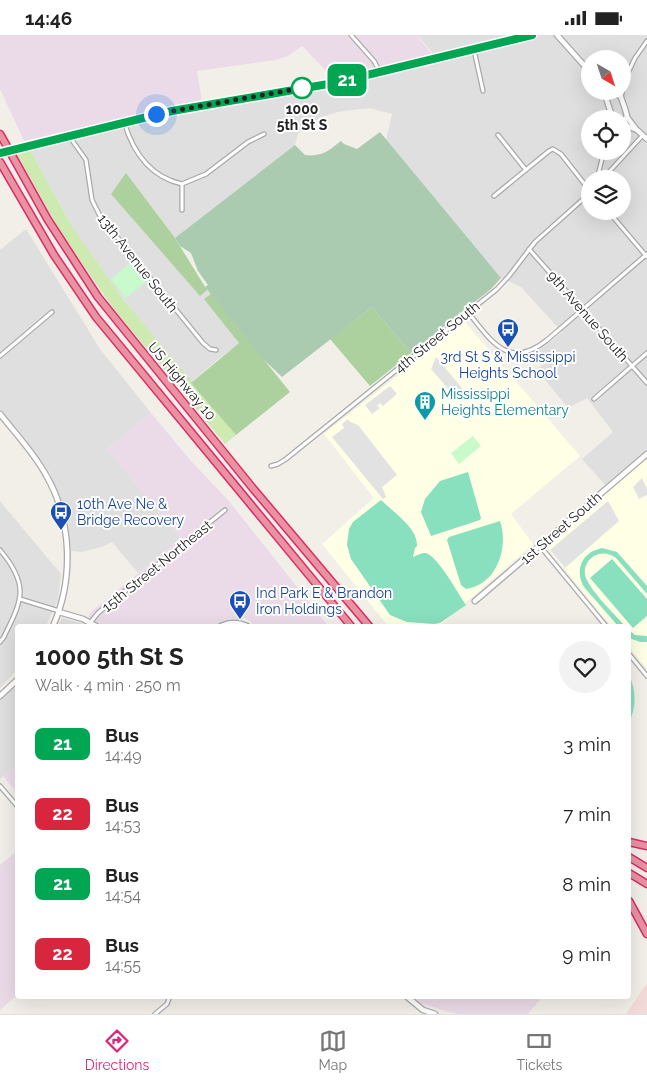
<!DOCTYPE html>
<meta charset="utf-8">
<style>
:root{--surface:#fff;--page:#f2f2f2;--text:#222;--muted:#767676;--line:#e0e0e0;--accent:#db2777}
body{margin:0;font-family:Raleway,sans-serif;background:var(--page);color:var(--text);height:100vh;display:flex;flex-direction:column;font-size:19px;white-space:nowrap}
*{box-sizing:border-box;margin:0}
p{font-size:16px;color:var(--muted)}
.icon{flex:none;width:28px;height:28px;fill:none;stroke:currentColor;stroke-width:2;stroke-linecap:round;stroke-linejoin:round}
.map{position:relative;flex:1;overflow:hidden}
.sheet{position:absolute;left:15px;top:589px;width:616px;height:375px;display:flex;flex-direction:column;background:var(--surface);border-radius:5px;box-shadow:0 5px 20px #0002}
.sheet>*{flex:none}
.badge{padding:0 10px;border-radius:8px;font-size:18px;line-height:32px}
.needle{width:32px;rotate:141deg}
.buttons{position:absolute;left:581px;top:15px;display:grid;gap:10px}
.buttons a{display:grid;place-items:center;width:50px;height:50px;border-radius:50%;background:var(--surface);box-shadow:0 5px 20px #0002;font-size:25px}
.you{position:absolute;width:25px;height:25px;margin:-12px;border:4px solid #fff;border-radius:50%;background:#1a73e8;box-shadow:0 0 0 8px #1a73e833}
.map>.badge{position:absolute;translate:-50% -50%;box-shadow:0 0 0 2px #fff}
.round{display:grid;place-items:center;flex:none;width:52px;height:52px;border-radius:26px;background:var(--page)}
.headline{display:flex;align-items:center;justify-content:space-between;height:85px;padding:0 20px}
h1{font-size:24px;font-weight:700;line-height:38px}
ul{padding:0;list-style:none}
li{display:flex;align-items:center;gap:15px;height:70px;padding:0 20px}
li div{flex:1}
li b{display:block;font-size:19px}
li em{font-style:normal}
li .badge{min-width:55px;font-weight:700;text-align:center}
.status{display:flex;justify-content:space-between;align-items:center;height:35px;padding:0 25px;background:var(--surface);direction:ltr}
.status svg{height:14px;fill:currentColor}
.tabs{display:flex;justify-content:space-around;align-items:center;height:70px;border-top:1px solid var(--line);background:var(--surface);font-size:14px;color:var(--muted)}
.tabs a{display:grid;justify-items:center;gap:2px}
.tabs .current{color:var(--accent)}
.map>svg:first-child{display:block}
.residential{fill:#e0dfdf;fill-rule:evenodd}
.commercial{fill:#f2dad9}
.industrial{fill:#ebdbe8}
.education{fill:#ffffe5}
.grass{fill:#cdebb0}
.forest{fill:#add19e}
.cemetery{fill:#aacbaf}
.park{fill:#c8facc}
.pitch{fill:#88e0be}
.parking{fill:#e2e2e2}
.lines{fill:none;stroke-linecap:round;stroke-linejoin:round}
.minor-casing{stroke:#a9a9a9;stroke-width:5.5}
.tertiary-casing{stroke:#a9a9a9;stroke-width:7}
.motorway-casing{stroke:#dc2a67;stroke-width:9}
.minor{stroke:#fff;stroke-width:3}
.tertiary{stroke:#fff;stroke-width:4.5}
.motorway{stroke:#e892a2;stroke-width:6}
.tertiary-bridge-casing{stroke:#a9a9a9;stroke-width:7;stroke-linecap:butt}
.tertiary-bridge{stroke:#fff;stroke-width:4.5}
.line-casing{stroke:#fff;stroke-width:11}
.line{stroke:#00a651;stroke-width:8}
.walk{stroke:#222;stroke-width:5;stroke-dasharray:0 9}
.stop-dot{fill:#fff;stroke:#00a651;stroke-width:2.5}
.labels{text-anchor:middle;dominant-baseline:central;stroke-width:4;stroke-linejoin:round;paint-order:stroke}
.stop-label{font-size:14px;font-weight:bold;fill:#222;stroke:#fff}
.street-label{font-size:14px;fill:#222;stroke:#fff}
.transit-label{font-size:14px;fill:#164399;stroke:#fff;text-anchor:start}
.culture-label{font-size:14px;fill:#0d838f;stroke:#fff;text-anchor:start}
</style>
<div class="status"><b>14:46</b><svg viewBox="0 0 49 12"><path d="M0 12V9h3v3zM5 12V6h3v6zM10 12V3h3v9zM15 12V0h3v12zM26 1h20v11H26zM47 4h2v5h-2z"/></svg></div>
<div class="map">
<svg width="647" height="979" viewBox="0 0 647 979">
<rect width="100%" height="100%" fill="#f2efe9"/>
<path class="residential" d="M 419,0 L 647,0 L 647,414 L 605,450 L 582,424 L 613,397 L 587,363 L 568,373 L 536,334 L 547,328 L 537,317 L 562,297 L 521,252 L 501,243 L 386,105 L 392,79 L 370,73 L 337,77 L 322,82 L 304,92 L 298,99 L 295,110 L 169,208 L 246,303 L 217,325 L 191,348 L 132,275 L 91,221 L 77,200 L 30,115 L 169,79 L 358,46 L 435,26 L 431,16 L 418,1 ZM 590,24 L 622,24 L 622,56 L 590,56 ZM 590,84 L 622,84 L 622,116 L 590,116 ZM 590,144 L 622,144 L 622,176 L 590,176 Z
M 26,194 L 100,314 L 151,378 L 107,414 L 181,503 L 138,538 L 112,507 L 102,512 L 81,517 L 71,516 L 68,485 L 50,438 L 25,404 L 0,374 L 0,215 Z
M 0,466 L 61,539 L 58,565 L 46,591 L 18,591 L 17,635 L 0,653 Z
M 62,583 L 84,589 L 88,591 L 58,591 Z
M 17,649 L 17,729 L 0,744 L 0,663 Z"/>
<path class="commercial" d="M 647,948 L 647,979 L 626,979 Z"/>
<path class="industrial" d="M 0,0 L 419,0 L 418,2 L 433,20 L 334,44 L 302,11 L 288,21 L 276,25 L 197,36 L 202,67 L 159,75 L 24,106 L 0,54 Z
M 151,378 L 191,426 L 228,465 L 328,591 L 255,591 L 250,586 L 240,581 L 236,591 L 101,591 L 88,583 L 91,577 L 181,503 L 107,414 Z
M 17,729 L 17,758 L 3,741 Z
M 17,816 L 17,960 L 0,975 L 0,830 Z
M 412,961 L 543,961 L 528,979 L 459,979 L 448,977 L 420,968 Z"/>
<path class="education" d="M 465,287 L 580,421 L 511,479 L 533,509 L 439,591 L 388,591 L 322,509 L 374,463 L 324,399 Z
M 647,424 L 647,634 L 629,612 L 629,591 L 611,591 L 545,510 Z"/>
<path class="grass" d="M 30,115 L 73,193 L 123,264 L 236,400 L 225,409 L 113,273 L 61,198 L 17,120 Z"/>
<path class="forest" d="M 126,138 L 175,203 L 207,255 L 200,261 L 111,159 Z
M 211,259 L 290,357 L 236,400 L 191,348 L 239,308 L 204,264 Z
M 372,272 L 411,318 L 370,351 L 330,304 Z"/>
<path class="cemetery" d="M 380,97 L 501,243 L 491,254 L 411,318 L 372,272 L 282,342 L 262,323 L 205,252 L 208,250 L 198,236 L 191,218 L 180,211 L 175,203 L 295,110 L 305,120 C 322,122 328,116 341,106 L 344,109 L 357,114 Z"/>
<path class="park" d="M 133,226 L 148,245 L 126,263 L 111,244 Z
M 473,401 L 481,411 L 459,429 L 451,418 Z"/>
<path class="pitch" d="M 468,437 L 481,483 L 480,485 L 431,501 L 421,477 L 425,464 L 440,446 Z
M 381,465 C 393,477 418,493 417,511 L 415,513 L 413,522 C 416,521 421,518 424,518 C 435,516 459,560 466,570 L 440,588 L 434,589 L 407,587 L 390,580 L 351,524 L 347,510 L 349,494 L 353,487 Z
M 500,486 C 509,512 497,550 466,554 L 461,550 L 447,505 L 449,502 Z
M 602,513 L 617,517 L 647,551 L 647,559 L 616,523 C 609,518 602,517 594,521 C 586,526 582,536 587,545 C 592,557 615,580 625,591 L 618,591 L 584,552 C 574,535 582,517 602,513 Z
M 612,524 L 647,564 L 647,581 L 633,593 L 590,543 Z
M 629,595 L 635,600 L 647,601 L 647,607 L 640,607 L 629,603 Z
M 629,640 C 636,654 637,672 629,687 Z"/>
<path class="parking" d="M 436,322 L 462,353 L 458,365 L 431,334 Z
M 390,351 L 397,359 L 383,371 L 380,368 L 377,371 L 380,373 L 372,379 L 365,370 Z
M 348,384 L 350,387 L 358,390 L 397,440 L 382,452 L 386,462 L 383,464 L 332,402 L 344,393 L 342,389 Z
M 642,443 L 647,454 L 647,460 L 639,464 L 633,452 Z
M 608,466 L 619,486 L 565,533 L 550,515 Z"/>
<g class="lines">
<g class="minor-casing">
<path id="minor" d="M 351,0 L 374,26 L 380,37
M 474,15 L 483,56
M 626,42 L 635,23 L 647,6
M 621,62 L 626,42 L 622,47
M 124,87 C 133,117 150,142 182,149 L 206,139 L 248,107 L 264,99
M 498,100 L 526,135
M 69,101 L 86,125 L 92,165 L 100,181 L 203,308 L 210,314 L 216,315
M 608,138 L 643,100
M 597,144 L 604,116
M 182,149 L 182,175
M 494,161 L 549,116 L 553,114 L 561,119 L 590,156
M 608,176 L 647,222
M 529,214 L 647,348
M 468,277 C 491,306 509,336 547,305 L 647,219
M 0,321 L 52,277
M 594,364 L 647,318
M 271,431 L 278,429 L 286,424 L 497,254 L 509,241 L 535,207 L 590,158
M 540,511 L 606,591
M 0,515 C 11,528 24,547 19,565 C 17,578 9,590 4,602 L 0,607
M 20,564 L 59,576
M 90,588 L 98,578 L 225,475
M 629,619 L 647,641
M 0,751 L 18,772
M 155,979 L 167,969 L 170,961"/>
</g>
<g class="tertiary-casing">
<path id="tertiary" d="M 557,0 L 590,37
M 627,82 L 636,94
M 613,84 L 606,63 L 608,59 L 614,57 L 621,62 C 623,69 626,75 627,82 L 622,87
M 622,89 L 637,95 L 647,104
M 30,111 L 172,76 L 334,48 L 532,0
M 0,379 C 16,399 34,418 46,440 C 72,485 74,544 53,591
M 475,566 L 647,419
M 59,577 L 83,584 L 96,591
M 221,591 C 231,587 238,587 247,591
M 0,661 L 18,644
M 406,961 L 423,975 L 435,979"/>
</g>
<g class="motorway-casing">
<path id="motorway" d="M 0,99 L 48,185 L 98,262 L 251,451 L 369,591
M 0,127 L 54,220 L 96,282 L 351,591
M 629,807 L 647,811
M 629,822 L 647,833
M 629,838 L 647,849
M 629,866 L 647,899"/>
</g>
<use href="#minor" class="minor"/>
<use href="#tertiary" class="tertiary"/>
<use href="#motorway" class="motorway"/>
<g class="tertiary-bridge-casing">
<path id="tertiary-bridge" d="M 0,118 L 30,111"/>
</g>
<use href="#tertiary-bridge" class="tertiary-bridge"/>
</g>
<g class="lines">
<g class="line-casing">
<path id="line" d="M 0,118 L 172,76 L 334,48 L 532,0"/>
</g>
<use href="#line" class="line"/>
<path class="walk" d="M 156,79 L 302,53"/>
</g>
<defs>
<g id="bus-pin" transform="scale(1.125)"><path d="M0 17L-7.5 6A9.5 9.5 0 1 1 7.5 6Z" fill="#1a4fb4" stroke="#fff"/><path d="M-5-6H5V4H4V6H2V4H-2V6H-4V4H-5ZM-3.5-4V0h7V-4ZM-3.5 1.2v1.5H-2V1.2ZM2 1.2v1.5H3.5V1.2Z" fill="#fff"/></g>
<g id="building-pin" transform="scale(1.125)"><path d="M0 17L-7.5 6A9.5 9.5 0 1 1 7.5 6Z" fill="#0f9aa8" stroke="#fff"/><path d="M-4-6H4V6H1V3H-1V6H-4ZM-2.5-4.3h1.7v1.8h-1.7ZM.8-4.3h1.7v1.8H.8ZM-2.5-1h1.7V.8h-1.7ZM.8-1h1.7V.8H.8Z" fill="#fff"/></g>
</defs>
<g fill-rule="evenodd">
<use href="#bus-pin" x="508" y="294"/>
<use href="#building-pin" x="425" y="367"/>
<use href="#bus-pin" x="61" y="477"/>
<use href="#bus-pin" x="240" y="566"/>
</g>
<circle class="stop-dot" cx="302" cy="53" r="10"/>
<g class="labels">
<g class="stop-label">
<text x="302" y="74">1000<tspan x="302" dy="16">5th St S</tspan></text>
</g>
<g class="street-label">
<text transform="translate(138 228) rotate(52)">13th Avenue South</text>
<text transform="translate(588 281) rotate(49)">9th Avenue South</text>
<text transform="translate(437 302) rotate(-39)">4th Street South</text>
<text transform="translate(182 346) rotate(50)">US Highway 10</text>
<text transform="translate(561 493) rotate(-41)">1st Street South</text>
<text transform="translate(157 531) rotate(-39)">15th Street Northeast</text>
</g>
<g class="transit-label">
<text x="508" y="322" text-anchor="middle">3rd St S &amp; Mississippi<tspan x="508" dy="16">Heights School</tspan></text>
<text x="77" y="469">10th Ave Ne &amp;<tspan x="77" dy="16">Bridge Recovery</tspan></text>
<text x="256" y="558">Ind Park E &amp; Brandon<tspan x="256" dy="16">Iron Holdings</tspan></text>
</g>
<g class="culture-label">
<text x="441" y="359">Mississippi<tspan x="441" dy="16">Heights Elementary</tspan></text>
</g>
</g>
</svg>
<div class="buttons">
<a><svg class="needle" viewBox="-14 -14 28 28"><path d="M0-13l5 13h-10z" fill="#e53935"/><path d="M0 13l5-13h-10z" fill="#767676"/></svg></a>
<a><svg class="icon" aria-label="locate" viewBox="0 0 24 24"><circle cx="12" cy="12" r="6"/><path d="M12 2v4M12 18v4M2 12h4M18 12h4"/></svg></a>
<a><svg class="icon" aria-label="layers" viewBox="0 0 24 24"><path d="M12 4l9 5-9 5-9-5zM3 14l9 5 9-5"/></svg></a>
</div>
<div class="you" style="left:156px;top:79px"></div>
<b class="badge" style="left:347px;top:45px;background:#00a651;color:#fff">21</b>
<section class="sheet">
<div class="headline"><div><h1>1000 5th St S</h1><p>Walk · 4 min · 250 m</p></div><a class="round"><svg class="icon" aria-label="heart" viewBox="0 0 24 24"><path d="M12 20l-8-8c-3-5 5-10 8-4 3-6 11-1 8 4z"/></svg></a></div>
<ul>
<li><span class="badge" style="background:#00a651;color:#fff">21</span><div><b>Bus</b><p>14:49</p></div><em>3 min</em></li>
<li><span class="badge" style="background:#d7263d;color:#fff">22</span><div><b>Bus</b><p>14:53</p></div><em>7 min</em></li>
<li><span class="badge" style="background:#00a651;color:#fff">21</span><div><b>Bus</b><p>14:54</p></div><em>8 min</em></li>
<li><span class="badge" style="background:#d7263d;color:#fff">22</span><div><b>Bus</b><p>14:55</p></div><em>9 min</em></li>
</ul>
</section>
</div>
<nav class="tabs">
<a class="current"><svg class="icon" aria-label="directions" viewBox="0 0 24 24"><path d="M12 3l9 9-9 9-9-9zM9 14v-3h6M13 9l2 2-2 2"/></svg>Directions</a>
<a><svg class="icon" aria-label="map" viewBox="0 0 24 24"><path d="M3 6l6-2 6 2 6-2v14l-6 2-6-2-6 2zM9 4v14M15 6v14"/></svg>Map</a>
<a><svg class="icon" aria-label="tickets" viewBox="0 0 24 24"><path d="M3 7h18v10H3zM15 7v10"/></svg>Tickets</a>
</nav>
